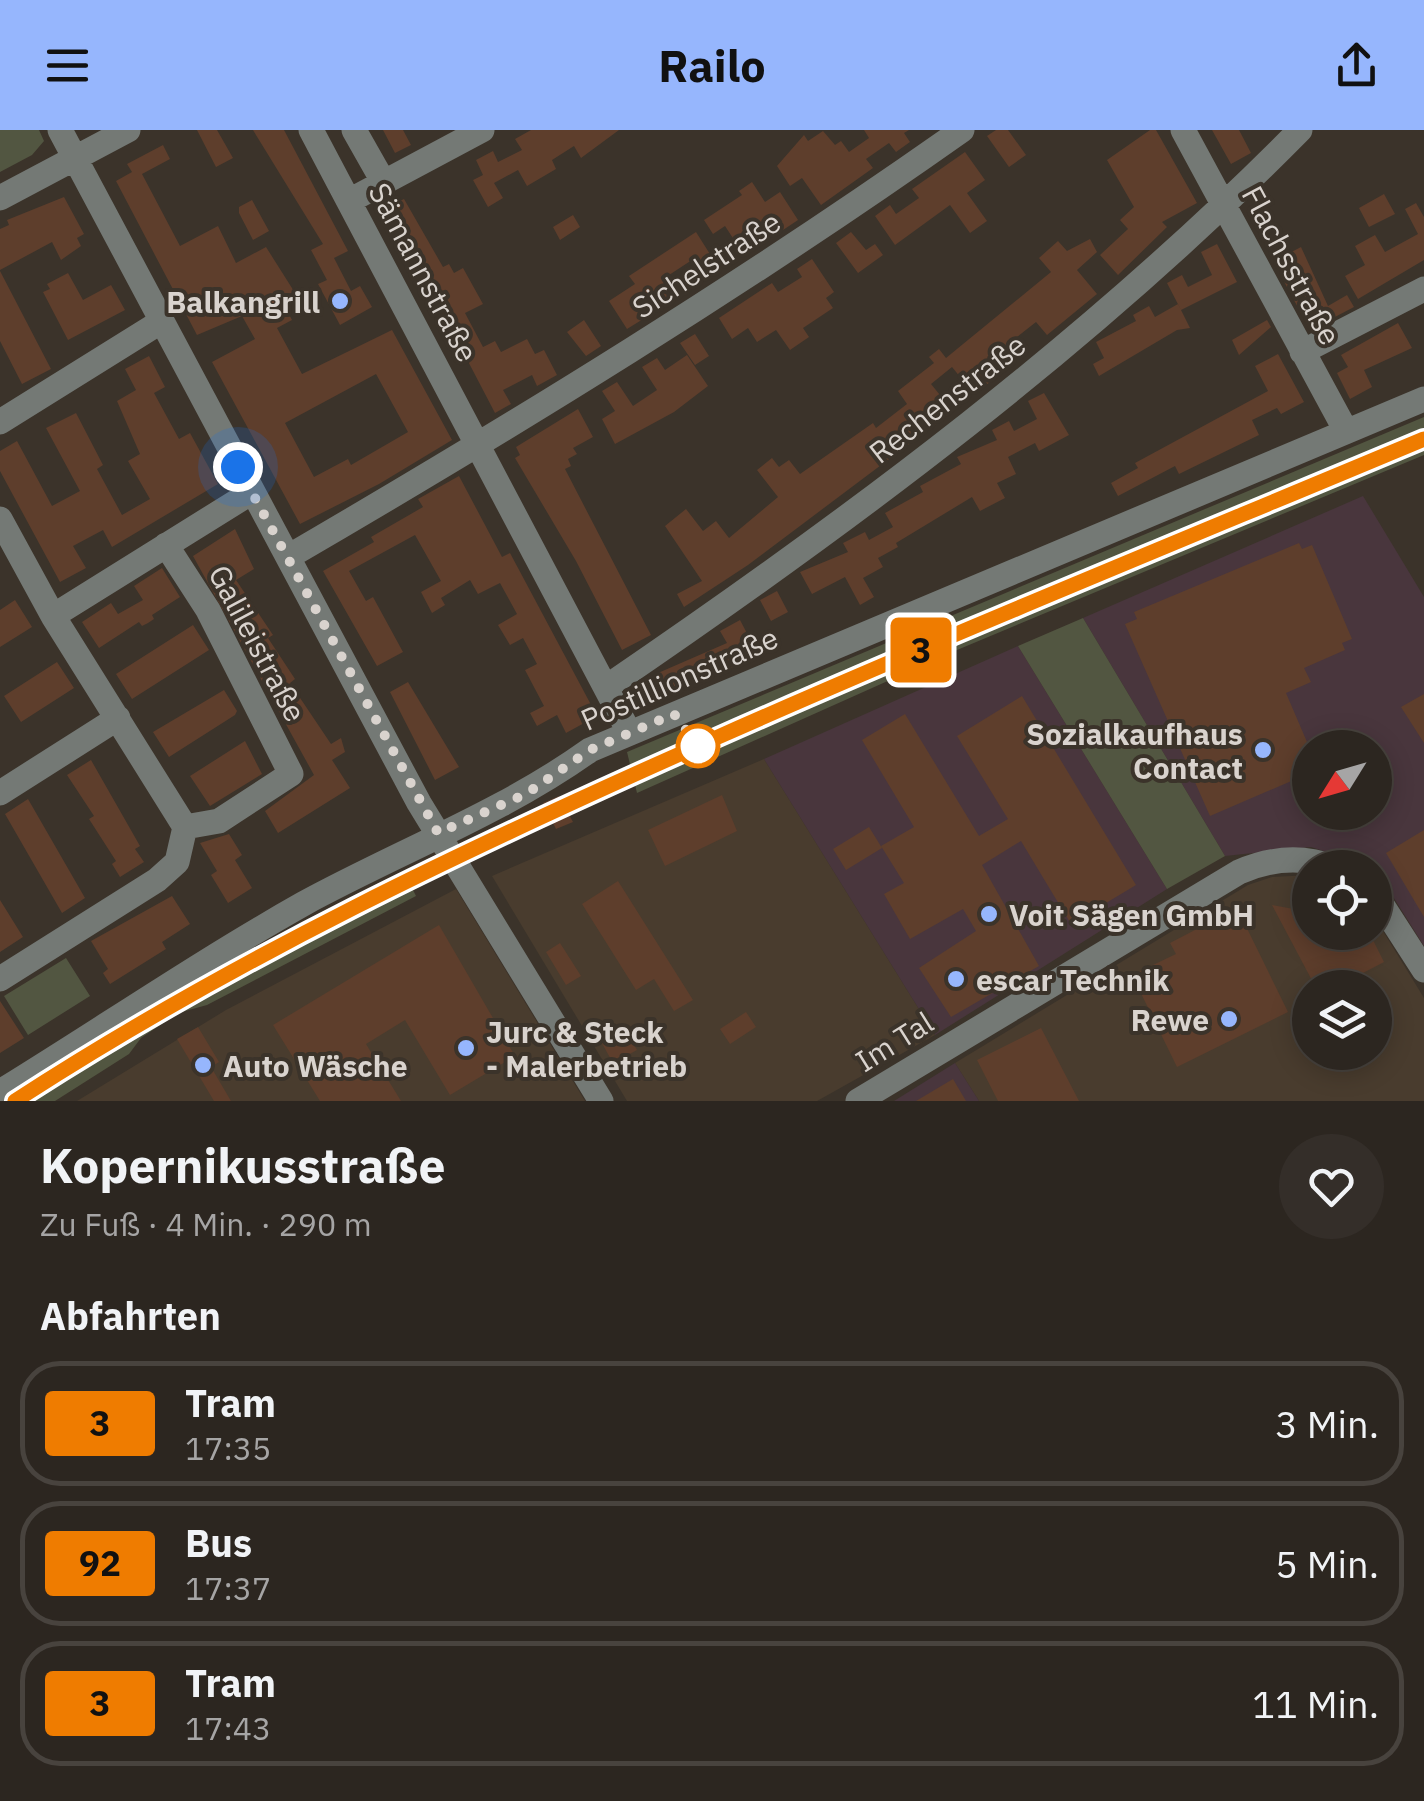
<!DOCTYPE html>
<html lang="de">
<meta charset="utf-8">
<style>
:root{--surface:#2c2620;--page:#342e29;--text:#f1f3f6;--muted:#a6a5a5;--line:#48433e;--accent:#96b6fd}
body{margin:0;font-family:"IBM Plex Sans",sans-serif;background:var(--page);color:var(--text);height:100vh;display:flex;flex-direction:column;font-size:38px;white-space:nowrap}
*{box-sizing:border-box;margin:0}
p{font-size:32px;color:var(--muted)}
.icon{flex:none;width:55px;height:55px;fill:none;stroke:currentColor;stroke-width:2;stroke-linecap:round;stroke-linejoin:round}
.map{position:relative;height:971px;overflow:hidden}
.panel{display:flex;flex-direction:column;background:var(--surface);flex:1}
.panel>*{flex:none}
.badge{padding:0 20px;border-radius:8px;font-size:35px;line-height:65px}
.needle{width:65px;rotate:233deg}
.controls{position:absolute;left:1292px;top:600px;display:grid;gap:20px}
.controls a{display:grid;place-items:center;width:100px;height:100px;border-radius:50%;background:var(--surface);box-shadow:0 5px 25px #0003,0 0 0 2px var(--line);font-size:50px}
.you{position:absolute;width:50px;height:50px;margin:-25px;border:8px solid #fff;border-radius:50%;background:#1a73e8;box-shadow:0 0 0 15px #1a73e833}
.map>.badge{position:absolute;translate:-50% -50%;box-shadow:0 0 0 5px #fff}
h2{padding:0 40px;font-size:38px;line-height:90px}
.round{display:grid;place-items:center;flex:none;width:105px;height:105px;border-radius:52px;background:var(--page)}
.overview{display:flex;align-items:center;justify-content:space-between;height:170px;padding:0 40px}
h1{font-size:48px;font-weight:800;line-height:75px}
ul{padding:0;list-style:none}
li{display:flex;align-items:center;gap:30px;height:125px;margin:0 20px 15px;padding:0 20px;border:5px solid var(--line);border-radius:40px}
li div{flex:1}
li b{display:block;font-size:38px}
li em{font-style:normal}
li .badge{min-width:110px;font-weight:700;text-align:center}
header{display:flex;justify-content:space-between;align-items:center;height:130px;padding:0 40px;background:var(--accent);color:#111;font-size:45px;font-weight:800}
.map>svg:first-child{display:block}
.built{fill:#493c2e;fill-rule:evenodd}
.industrial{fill:#49363d;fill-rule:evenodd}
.green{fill:#525641}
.building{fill:#5e3e2c;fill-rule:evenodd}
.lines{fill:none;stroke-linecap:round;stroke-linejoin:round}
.minor{stroke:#747975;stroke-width:25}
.tram{stroke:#958f88;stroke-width:2.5}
.line-casing{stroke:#fff;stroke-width:22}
.line{stroke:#ef7c00;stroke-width:15}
.walk{stroke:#d9d3ce;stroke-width:10;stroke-dasharray:0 18}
.poi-dot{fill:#96b6fd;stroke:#3b332a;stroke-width:4}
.stop-dot{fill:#fff;stroke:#ef7c00;stroke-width:5}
.labels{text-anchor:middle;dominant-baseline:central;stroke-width:8;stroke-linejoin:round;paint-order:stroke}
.street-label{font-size:30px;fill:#d9d3ce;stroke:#3b332a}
.poi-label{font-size:30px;font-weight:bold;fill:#d9d3ce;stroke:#3b332a;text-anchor:start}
</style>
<header><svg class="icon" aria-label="menu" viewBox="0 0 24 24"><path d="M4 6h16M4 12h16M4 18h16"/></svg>Railo<svg class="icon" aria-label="share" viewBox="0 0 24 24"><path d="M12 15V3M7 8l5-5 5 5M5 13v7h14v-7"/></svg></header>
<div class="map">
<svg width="1424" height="971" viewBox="0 0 1424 971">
<rect width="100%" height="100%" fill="#3b332a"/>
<path class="built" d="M 764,629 L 935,905 L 817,971 L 627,971 L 492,746 Z
M 1310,745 L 1310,802 L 1375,802 L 1375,788 L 1424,868 L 1424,971 L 979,971 L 955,933 L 1248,755 L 1272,747 ZM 1310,858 L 1375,858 L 1375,922 L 1310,922 Z
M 456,759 L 585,971 L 77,971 L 226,880 Z"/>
<path class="industrial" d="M 1363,366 L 1424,467 L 1424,816 L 1375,738 L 1311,717 L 1225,726 L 1083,488 ZM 1310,618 L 1375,618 L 1375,682 L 1310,682 Z
M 1018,516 L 1167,759 L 935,905 L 764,629 Z
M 955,933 L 979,971 L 894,971 Z"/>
<path class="green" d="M 0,0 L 39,0 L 44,11 L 32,25 L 0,42 Z
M 1424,287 L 1424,325 L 957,520 L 637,663 L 627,622 Z
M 1083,488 L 1225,726 L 1167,759 L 1018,516 Z
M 405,744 L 416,766 L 207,875 L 178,883 L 141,908 L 129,924 L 55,971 L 7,971 L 231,832 Z
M 66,828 L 90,866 L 28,905 L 4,866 Z"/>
<path class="building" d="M 197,0 L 217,0 L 233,28 L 216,37 Z
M 253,0 L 284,0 L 348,121 L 334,128 L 351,161 L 360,156 L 372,177 L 340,195 L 318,154 L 327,150 L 311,120 L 323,114 Z
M 383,0 L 403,0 L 411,15 L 395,23 Z
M 531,0 L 619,0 L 581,28 L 574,16 L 552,30 L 556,39 L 527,56 L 518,40 L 494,53 L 503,68 L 488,77 L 473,50 L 483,45 L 476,30 L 493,21 L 498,32 L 522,20 L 515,9 Z
M 864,0 L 909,0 L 904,3 L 910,12 L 896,22 L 889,13 L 866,29 L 873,38 L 821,75 L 802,48 L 790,56 L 777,36 L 804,5 L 808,11 L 823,1 L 835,15 L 841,11 L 849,22 L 869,8 Z
M 996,0 L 1008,0 L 1026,25 L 1009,37 L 987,6 Z
M 1150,0 L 1156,0 L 1197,73 L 1162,92 L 1167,97 L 1118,145 L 1100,125 L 1128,99 L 1120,90 L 1134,77 L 1107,30 Z
M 1212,0 L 1239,0 L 1251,23 L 1231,34 Z
M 163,15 L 170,29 L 142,44 L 180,116 L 218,96 L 236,133 L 266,117 L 297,166 L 283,173 L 292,190 L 277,198 L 302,244 L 392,200 L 452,310 L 379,354 L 300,394 L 212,232 L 255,209 L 242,186 L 197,205 L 116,51 L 132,42 L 127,34 ZM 376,244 L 408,302 L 351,335 L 348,329 L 314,347 L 285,293 Z
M 965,22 L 985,50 L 967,63 L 987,91 L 970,103 L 950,75 L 895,115 L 875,86 L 890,75 L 896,84 L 919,68 L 912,59 Z
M 752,52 L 765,72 L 780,62 L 798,90 L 783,100 L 773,86 L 750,102 L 759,115 L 744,125 L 725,96 L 713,104 L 704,90 L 742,65 L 739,61 Z
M 1384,64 L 1395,84 L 1369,97 L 1359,78 Z
M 64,67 L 84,104 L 77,108 L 81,116 L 61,130 L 52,112 L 0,140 L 0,99 L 9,95 L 7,90 Z
M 404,69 L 443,137 L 449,134 L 454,143 L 463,138 L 483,174 L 465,183 L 483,217 L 495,211 L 501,222 L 527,209 L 535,224 L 544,220 L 557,245 L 537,256 L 532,245 L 503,260 L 511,274 L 495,283 L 424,147 L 419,149 L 410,132 L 416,129 L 401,102 L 396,105 L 388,88 L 392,86 L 387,77 Z
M 252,70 L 269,101 L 253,110 L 239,83 L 239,77 Z
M 1416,73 L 1424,87 L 1424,130 L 1358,169 L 1345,146 L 1365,135 L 1355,116 L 1375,105 L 1385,122 L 1418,104 L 1405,79 Z
M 573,85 L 580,97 L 560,110 L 553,97 Z
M 696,102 L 720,140 L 705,150 L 692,130 L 669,145 L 682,165 L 627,199 L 609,171 L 635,154 L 629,146 Z
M 851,102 L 866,120 L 875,114 L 883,125 L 858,143 L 836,113 Z
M 1090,109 L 1097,122 L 1077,140 L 1097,164 L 1047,205 L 1036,192 L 1013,210 L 1024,223 L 1010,235 L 1000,222 L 979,238 L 990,252 L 974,264 L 952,237 L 931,254 L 953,281 L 748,435 L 684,477 L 677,464 L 702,451 L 665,396 L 686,379 L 703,401 L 716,391 L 729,408 L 778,367 L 757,340 L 772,328 L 779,337 L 789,330 L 800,344 L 873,293 L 876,298 L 907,274 L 898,261 L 934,233 L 929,227 L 939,219 L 946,228 L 1051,142 L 1039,128 L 1058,111 L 1067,121 Z
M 1217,114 L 1237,152 L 1181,180 L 1167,153 L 1182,145 L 1188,157 L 1212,145 L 1201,122 Z
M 1301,117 L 1328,176 L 1347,165 L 1354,177 L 1310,200 L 1280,144 L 1287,140 L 1280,128 Z
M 812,129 L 834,162 L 826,168 L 833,178 L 803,198 L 809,207 L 790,220 L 776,200 L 757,212 L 748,198 L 732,209 L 719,188 L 772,153 L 778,162 L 802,147 L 797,139 Z
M 0,141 L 51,239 L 22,254 L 0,211 Z
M 68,143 L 83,170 L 111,155 L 125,180 L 68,210 L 43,162 L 50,159 L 47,154 Z
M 1178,174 L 1190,198 L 1177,200 L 1099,246 L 1093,234 L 1104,228 L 1096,212 L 1136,191 L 1133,185 L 1149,176 L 1155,187 Z
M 584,190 L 601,216 L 586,226 L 567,202 Z
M 1267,190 L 1271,197 L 1239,225 L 1232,210 Z
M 1398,193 L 1412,218 L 1364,240 L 1372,257 L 1350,269 L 1337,243 L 1348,237 L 1341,225 Z
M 695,204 L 709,226 L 695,235 L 680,213 Z
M 1278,224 L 1304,272 L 1281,284 L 1277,278 L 1252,290 L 1259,305 L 1179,344 L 1175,336 L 1118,366 L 1111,353 L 1138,338 L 1135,333 L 1268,261 L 1255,236 Z
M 687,225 L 708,256 L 674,282 L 615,314 L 602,289 L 615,281 L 602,261 L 617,252 L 633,276 L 657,260 L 642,237 L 657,228 L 665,240 Z
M 149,226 L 165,257 L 154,263 L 179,309 L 190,303 L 218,354 L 112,417 L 103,400 L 73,416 L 86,438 L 60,452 L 0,341 L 0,321 L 17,311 L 52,376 L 80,361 L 46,298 L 76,283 L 103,335 L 97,339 L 122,385 L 150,369 L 128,331 L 140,324 L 117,271 L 136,260 L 125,239 Z
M 1044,263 L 1069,305 L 1039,321 L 1035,313 L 1008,327 L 1016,344 L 997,353 L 1005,368 L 980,381 L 972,367 L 896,413 L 898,417 L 878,428 L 883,437 L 863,448 L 874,467 L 860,475 L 845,447 L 812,464 L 800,442 L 848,422 L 843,413 L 865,402 L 869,410 L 893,397 L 885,383 L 923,362 L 920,356 L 961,334 L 957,327 L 997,310 L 992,300 L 1009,291 L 1014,301 L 1037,289 L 1028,271 Z
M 578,279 L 593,307 L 573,318 L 577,324 L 568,329 L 571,336 L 565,339 L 651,505 L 622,520 L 576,431 L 515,328 L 520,325 L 516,317 Z
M 459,346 L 502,427 L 510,423 L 597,586 L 566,603 L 557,585 L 537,596 L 530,583 L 544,576 L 525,540 L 537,534 L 523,508 L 510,515 L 498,495 L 517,484 L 500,453 L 478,464 L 470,450 L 441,468 L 445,475 L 432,483 L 421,462 L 441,451 L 415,405 L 349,441 L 366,471 L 373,467 L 403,522 L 377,536 L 323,441 L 374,412 L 371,407 L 423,377 L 418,369 Z
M 235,399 L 254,439 L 236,450 L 273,505 L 268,508 L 295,549 L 290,553 L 331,614 L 341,608 L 345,622 L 332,630 L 350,658 L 278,703 L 265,681 L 314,645 L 193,426 Z
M 1299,413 L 1302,419 L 1312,415 L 1352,509 L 1342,513 L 1345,520 L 1304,538 L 1311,552 L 1286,563 L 1310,619 L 1310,643 L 1210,686 L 1125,494 L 1137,489 L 1134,482 Z
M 162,438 L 180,467 L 152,485 L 154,489 L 148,493 L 142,496 L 139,492 L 99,518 L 82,492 L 111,473 L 118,484 L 143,470 L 134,456 Z
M 777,461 L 788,482 L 771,491 L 760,470 Z
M 15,470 L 32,497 L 0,517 L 0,480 Z
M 740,490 L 751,511 L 731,522 L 738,535 L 649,572 L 642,557 L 660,548 L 658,543 L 727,513 L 720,501 Z
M 193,495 L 209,520 L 132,569 L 116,544 Z
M 57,532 L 74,558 L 21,592 L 4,566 Z
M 408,552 L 459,637 L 435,650 L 390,562 Z
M 224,560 L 237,581 L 235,585 L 169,627 L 153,602 Z
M 1424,564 L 1424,613 L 1401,577 Z
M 1022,566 L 1136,755 L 1071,794 L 1021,711 L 982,735 L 1039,836 L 951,887 L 919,838 L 976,801 L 963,779 L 910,809 L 884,764 L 904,753 L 881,716 L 914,697 L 862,610 L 905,584 L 979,706 L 1008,689 L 957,606 Z
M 245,611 L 262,644 L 210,676 L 190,646 Z
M 91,630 L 140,716 L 135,719 L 144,732 L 120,747 L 112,734 L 116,731 L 89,689 L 94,686 L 67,645 Z
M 722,665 L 737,701 L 665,736 L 648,700 Z
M 559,666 L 573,692 L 556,699 L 543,673 Z
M 28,669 L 85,768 L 62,783 L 5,684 Z
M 869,697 L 882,718 L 846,740 L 833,719 Z
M 1424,700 L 1424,787 L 1386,723 Z
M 229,704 L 242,725 L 235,730 L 252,758 L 228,773 L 211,745 L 217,741 L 200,713 Z
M 618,751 L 693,870 L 674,881 L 654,849 L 636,860 L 582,774 Z
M 172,766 L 190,794 L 162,812 L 166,819 L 110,854 L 103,843 L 108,839 L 91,811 Z
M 0,770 L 23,807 L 0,822 Z
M 1272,775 L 1310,782 L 1310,802 L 1369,802 L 1384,832 L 1361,844 L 1364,851 L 1351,858 L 1316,858 Z
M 1237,778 L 1288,882 L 1177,937 L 1132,845 L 1176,824 L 1170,813 Z
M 439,795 L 515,926 L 450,965 L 405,890 L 366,914 L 401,971 L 320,971 L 273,895 Z
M 560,813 L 581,846 L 566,855 L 546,822 Z
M 0,871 L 24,908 L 0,923 Z
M 746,882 L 756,897 L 730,914 L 720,899 Z
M 622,895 L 637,920 L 613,933 L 599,908 Z
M 198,897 L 219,932 L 211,937 L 231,971 L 214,971 L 177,909 Z
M 1041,898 L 1079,971 L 998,971 L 977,930 Z
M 953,949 L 966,971 L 916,971 Z"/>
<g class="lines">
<path class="minor" d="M 60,0 L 419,673 L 601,971
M 311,0 L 629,602
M 354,0 L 384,53
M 1183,0 L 1346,301
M 0,68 L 128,0
M 349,71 L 482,0
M 1302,222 L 1424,159
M 0,292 L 162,191
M 0,389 L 53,486 L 185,697 L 177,732 L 157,750 L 0,849
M 166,415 L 208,480 L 291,644 L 219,691 L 185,697
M 288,427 C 518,293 744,154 962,0
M 53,486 L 252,362
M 608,556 C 853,389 1092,211 1300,0
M 0,663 L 118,588
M 1375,764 L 1424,840
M 0,962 C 101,900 200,832 303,774 C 398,722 502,683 590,620 L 1424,269
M 858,971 L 1239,742 C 1271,728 1302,725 1335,738"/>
<path class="tram" d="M 15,971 C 232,829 465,719 702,614 C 941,508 1183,410 1424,309"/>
</g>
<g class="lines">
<g class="line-casing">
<path id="line" d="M 15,971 C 235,828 470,717 709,611 C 946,506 1185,409 1424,309"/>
</g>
<use href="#line" class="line"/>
<path class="walk" d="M 238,337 L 438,703 L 526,664 L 590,620 L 674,584 L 698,616"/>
</g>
<g class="poi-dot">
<circle cx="340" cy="171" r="10"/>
<circle cx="1263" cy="620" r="10"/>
<circle cx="989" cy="784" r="10"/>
<circle cx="956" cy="849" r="10"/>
<circle cx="1229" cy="889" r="10"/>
<circle cx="466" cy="918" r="10"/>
<circle cx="203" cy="935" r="10"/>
</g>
<circle class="stop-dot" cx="698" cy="616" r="20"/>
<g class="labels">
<g class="street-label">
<text transform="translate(706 134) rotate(-33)">Sichelstraße</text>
<text transform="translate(1292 135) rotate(62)">Flachsstraße</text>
<text transform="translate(424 142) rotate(62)">Sämannstraße</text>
<text transform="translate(947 268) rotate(-38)">Rechenstraße</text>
<text transform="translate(258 513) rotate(62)">Galileistraße</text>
<text transform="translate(679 548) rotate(-24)">Postillionstraße</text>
<text transform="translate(894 911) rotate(-32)">Im Tal</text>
</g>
<g class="poi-label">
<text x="320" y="171" text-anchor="end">Balkangrill</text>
<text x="1243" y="603" text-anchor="end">Sozialkaufhaus<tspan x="1243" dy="34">Contact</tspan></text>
<text x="1009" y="784">Voit Sägen GmbH</text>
<text x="976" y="849">escar Technik</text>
<text x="1209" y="889" text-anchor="end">Rewe</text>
<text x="486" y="901">Jurc &amp; Steck<tspan x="486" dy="34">- Malerbetrieb</tspan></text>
<text x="223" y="935">Auto Wäsche</text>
</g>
</g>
</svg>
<div class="controls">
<a><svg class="needle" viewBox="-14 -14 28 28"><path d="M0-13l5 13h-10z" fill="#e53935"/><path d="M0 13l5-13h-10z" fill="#a6a5a5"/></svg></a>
<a><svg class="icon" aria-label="locate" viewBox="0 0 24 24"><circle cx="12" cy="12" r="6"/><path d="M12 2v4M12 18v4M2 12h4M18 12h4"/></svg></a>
<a><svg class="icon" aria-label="layers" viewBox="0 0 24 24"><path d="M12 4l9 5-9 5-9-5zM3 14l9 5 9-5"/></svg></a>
</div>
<div class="you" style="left:238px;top:337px"></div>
<b class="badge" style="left:921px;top:520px;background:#ef7c00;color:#111">3</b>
</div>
<section class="panel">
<div class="overview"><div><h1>Kopernikusstraße</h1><p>Zu Fuß · 4 Min. · 290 m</p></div><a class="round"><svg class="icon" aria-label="heart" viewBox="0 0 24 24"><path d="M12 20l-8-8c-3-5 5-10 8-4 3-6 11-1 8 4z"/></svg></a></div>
<h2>Abfahrten</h2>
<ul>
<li><span class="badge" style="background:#ef7c00;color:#111">3</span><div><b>Tram</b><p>17:35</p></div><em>3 Min.</em></li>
<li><span class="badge" style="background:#ef7c00;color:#111">92</span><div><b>Bus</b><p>17:37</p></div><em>5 Min.</em></li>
<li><span class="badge" style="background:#ef7c00;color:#111">3</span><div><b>Tram</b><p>17:43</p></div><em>11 Min.</em></li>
</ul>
</section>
